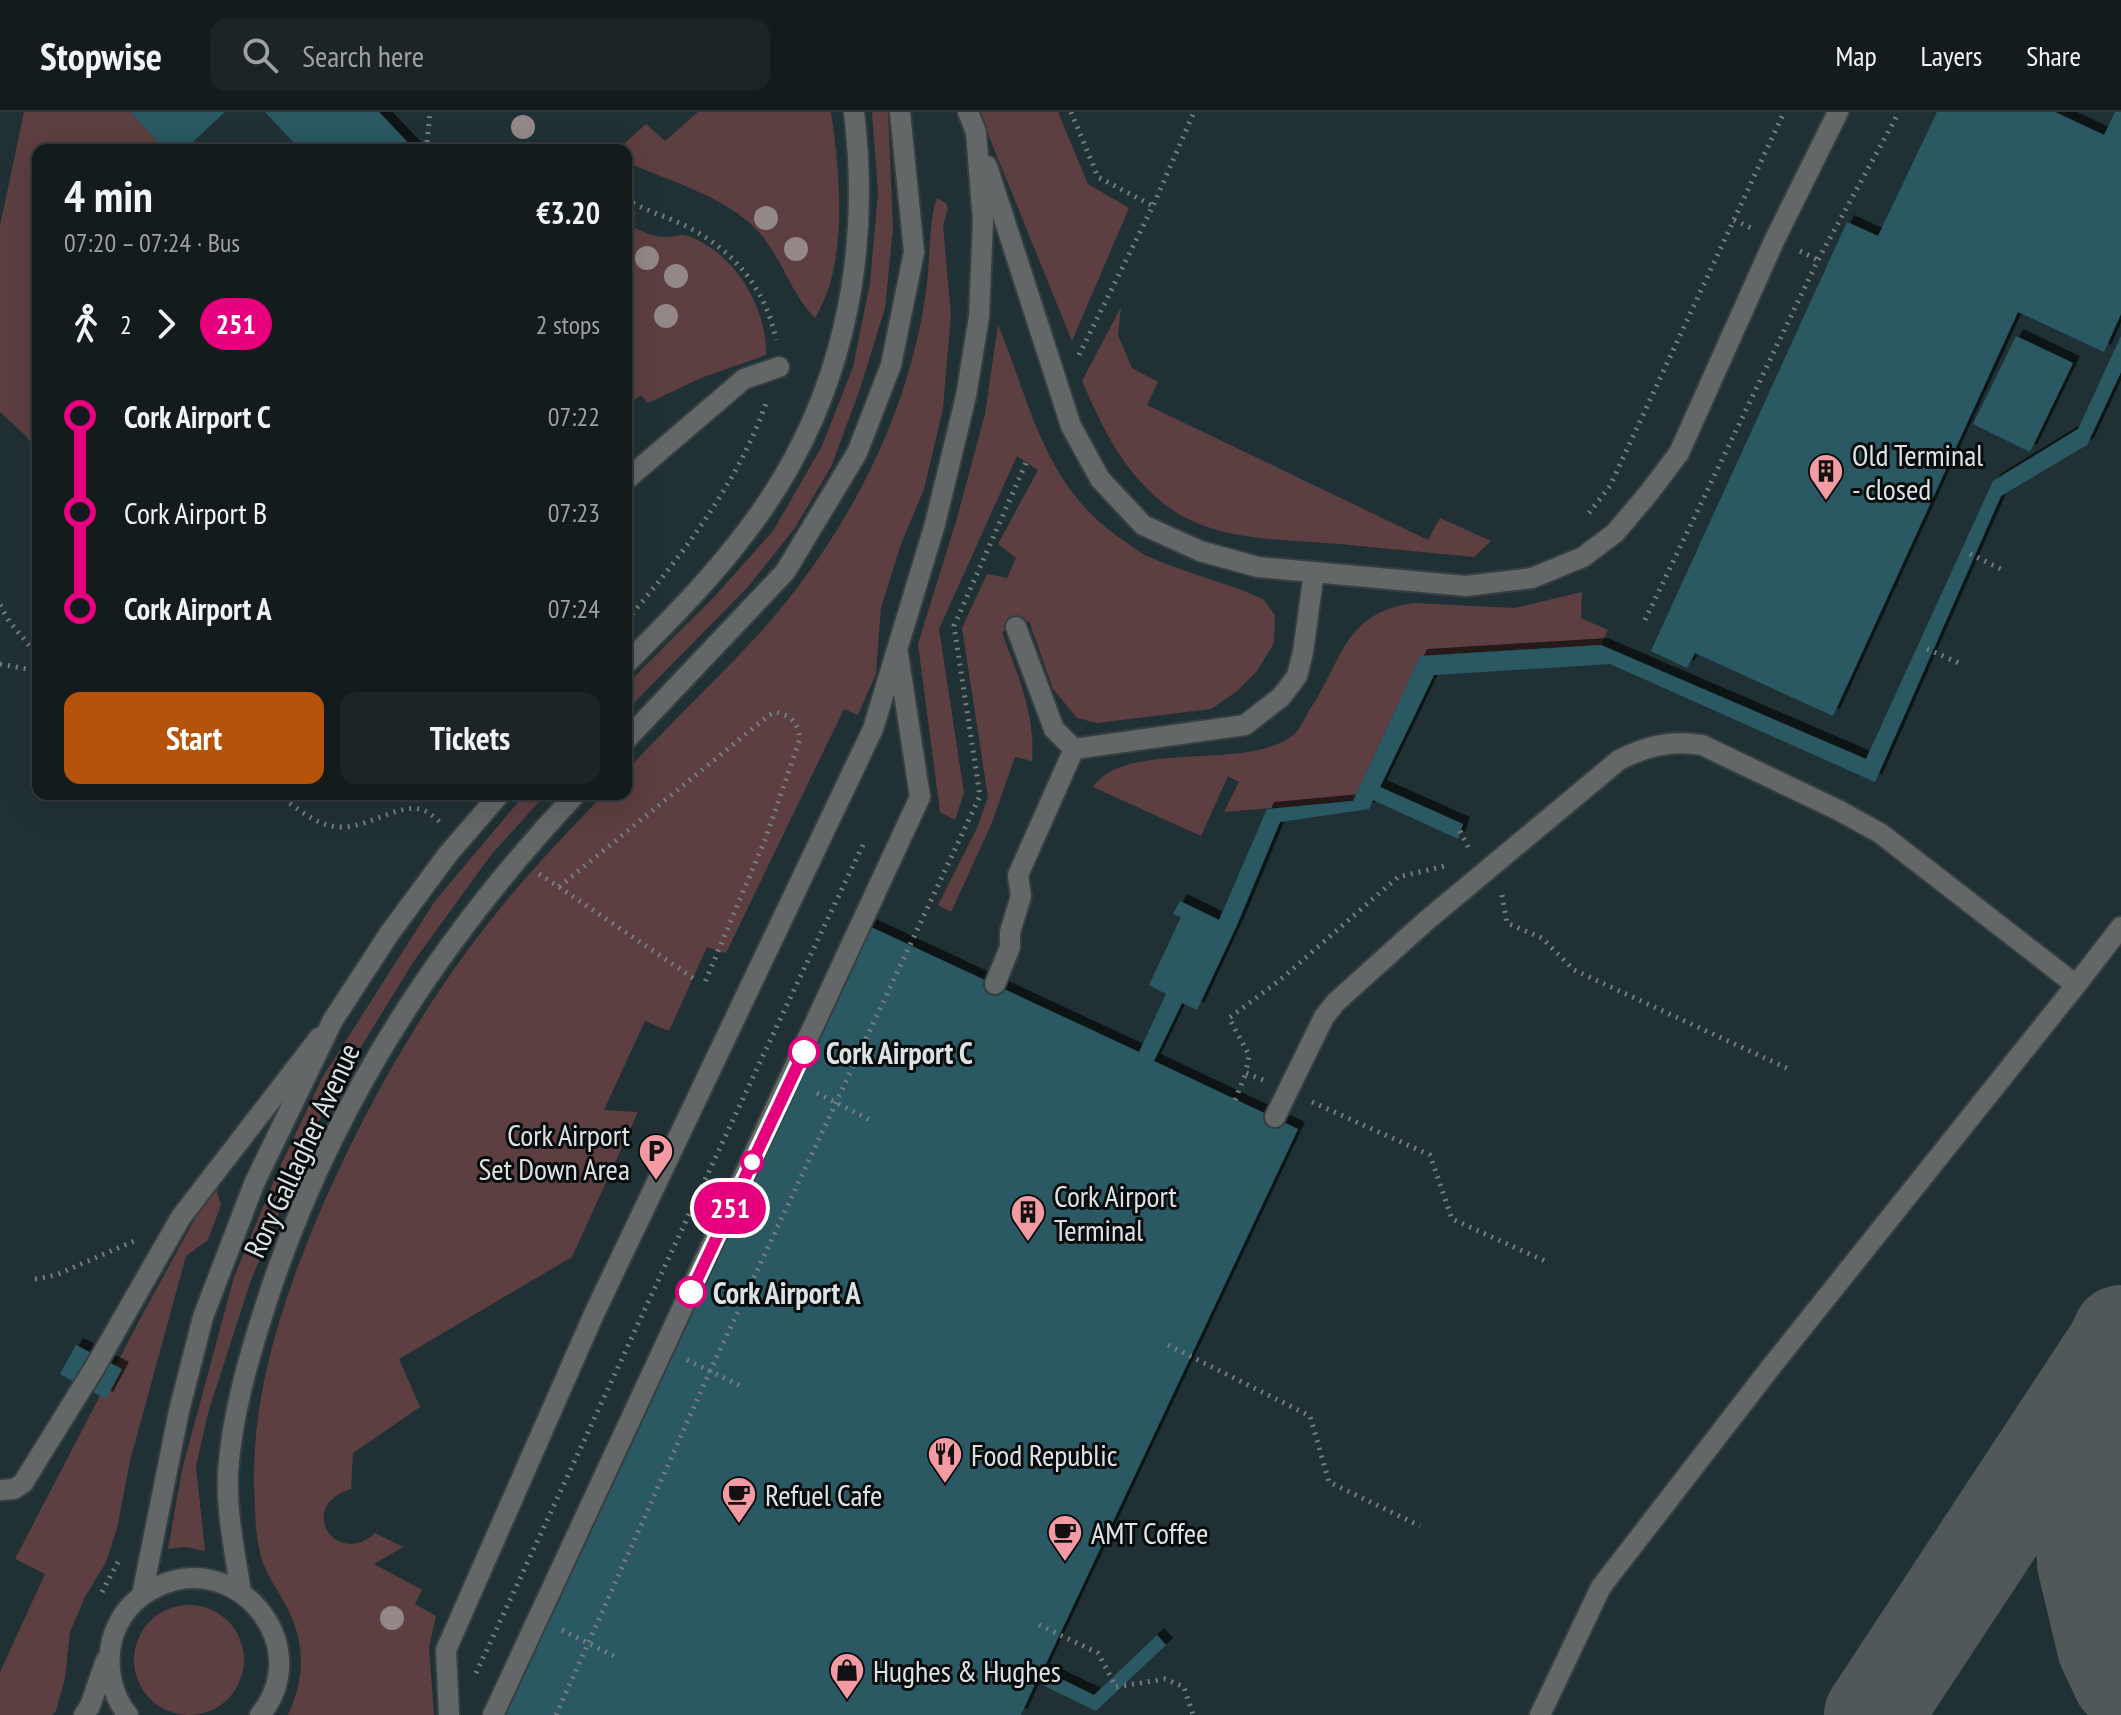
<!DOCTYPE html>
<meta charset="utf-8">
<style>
:root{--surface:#141b1c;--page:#1d2425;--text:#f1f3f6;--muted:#9da1a3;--line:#33393b;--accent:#b45309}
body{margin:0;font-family:"PT Sans Narrow",sans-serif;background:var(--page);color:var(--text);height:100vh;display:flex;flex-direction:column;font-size:30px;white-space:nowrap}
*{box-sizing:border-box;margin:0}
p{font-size:26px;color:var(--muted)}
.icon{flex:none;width:44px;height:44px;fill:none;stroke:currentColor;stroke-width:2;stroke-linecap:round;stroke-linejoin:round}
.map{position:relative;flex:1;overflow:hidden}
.side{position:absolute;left:32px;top:32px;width:600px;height:656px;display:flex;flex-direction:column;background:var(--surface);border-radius:16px;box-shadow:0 8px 32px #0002,0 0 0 2px var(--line)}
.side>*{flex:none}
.badge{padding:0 16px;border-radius:26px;font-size:28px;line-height:52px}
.map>.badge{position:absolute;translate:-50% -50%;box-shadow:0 0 0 4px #fff}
.legs{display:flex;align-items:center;gap:12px;height:88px;padding:0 32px;font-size:26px}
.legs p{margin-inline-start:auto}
.overview{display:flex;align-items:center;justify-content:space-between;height:136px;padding:0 32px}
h1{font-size:44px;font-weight:600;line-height:60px}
.primary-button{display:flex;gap:16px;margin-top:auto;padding:16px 32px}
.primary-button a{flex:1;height:92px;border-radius:16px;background:var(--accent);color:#fff;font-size:32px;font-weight:600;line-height:92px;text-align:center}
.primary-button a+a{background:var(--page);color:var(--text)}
ul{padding:0 32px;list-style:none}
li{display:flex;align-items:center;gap:28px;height:96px;font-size:30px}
li i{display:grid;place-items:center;width:12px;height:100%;margin:0 10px;background:currentColor}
li i::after{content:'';width:20px;height:20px;margin:-10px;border:6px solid;border-radius:50%;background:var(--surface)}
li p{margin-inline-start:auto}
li:first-child i{background:linear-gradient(#0000 50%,currentColor 0)}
li:last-child i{background:linear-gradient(currentColor 50%,#0000 0)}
header{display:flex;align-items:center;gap:48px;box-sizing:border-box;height:112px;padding:0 40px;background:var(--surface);border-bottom:2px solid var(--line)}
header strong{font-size:38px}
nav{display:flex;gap:44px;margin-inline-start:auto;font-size:28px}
.search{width:560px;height:72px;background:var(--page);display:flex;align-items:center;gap:20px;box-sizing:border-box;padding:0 28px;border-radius:16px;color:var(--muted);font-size:30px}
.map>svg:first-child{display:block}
.built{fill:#203135;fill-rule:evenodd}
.green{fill:#5d3e41}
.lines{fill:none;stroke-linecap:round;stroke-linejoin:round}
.taxiway{stroke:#50585a;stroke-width:98}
.building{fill:#2a5964;filter:url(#shadow)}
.lane-casing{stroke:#363f41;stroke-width:24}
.street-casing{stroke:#363f41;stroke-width:24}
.path{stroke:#767d7f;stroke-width:5;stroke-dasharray:2 6;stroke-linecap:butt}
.lane{stroke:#636768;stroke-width:20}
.street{stroke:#636768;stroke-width:20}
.tree{fill:#938788}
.line-1-casing{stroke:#fff;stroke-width:18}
.line-1{stroke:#e6007e;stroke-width:12}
.stop-1-dot{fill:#fff;stroke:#e6007e;stroke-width:4}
.labels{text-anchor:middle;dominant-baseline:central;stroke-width:6;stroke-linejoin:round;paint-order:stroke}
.poi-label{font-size:30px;fill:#dde3e5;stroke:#080c0d;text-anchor:start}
.stop-label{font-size:30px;font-weight:bold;fill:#dde3e5;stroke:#080c0d;text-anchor:start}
.street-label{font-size:30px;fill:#dde3e5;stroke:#080c0d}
</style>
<header>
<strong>Stopwise</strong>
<div class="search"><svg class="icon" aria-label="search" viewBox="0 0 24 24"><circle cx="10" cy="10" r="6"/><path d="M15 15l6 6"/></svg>Search here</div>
<nav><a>Map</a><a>Layers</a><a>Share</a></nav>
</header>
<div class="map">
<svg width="2121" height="1603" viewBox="0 0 2121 1603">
<defs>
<filter id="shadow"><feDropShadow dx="7" dy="-7" stdDeviation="0" flood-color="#0009"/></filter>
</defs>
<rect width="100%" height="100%" fill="#1b2426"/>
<path class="built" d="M 0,0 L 2121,0 L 2121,1603 L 0,1603 ZM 38,38 L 626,38 L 626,682 L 38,682 Z"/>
<path class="green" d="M 24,0 L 130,0 L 166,38 L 38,38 L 38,340 L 25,323 L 0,300 L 0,114 Z
M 698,0 L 831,0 C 840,62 849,151 815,206 C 790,181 782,145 757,118 C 724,84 669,69 626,50 L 626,38 L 622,38 L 626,30 L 646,12 L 665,29 Z
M 872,0 L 888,0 L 893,116 L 885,196 L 860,277 L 831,355 L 794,417 L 747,476 L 626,599 L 626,573 L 714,485 L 773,419 L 822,334 L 853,255 L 870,171 L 878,81 Z
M 979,0 L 1058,0 L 1088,72 L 1129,96 L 1072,229 Z
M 937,86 L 946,91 L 948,97 L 943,113 L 951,203 L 943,297 L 924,377 L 901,432 L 881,496 L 876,562 L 858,603 L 844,597 L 726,841 L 707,835 L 669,919 L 645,909 L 604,998 L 638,1000 L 572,1145 L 399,1247 L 420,1295 L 353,1341 L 351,1377 C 295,1394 336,1457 375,1421 L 403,1435 L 374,1452 L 422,1478 L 415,1492 L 436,1504 L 429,1535 L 434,1603 L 288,1603 C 303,1571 306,1537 291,1504 C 282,1483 268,1467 261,1445 C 255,1422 255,1397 254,1373 C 253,1282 279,1200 313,1116 C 356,1014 409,916 476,827 C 515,775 559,729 604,682 L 626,682 L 626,659 C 669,613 715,569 758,523 C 822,452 873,368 903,278 C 914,243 923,207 927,171 C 930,149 929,105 937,86 Z
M 626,94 L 635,99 L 634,116 C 643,119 654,125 664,125 C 673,126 680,121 688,124 C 735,141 767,195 766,243 L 701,266 L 648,291 L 641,283 L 626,294 Z
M 1121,195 L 1118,223 L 1132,256 L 1158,270 L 1147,293 L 1428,428 L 1440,406 L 1491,429 L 1474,445 C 1429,441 1384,436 1339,432 C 1280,427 1211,430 1163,391 C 1123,359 1102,315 1082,269 Z
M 998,213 C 1031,292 1043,371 1117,424 C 1127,430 1137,439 1147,444 C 1185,461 1226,470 1263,487 L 1275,503 L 1274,531 L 1257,559 L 1236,580 L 1211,597 L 1097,611 L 1077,606 L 1053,577 L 1029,509 L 1002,520 C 1017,562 1036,603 1032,649 L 1015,645 L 991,713 L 951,800 L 938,793 L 977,716 L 988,685 L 962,516 L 987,462 L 1007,466 L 1016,446 L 998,432 L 1038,358 L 1017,344 L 939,517 L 964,681 L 955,708 L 940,700 L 918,532 L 957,406 L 985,302 Z
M 1582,480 L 1581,506 L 1608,518 L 1601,533 L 1420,544 L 1353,689 L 1224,700 L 1239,670 L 1228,664 L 1201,724 L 1093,675 C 1126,627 1241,659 1291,625 C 1299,620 1304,607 1309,599 C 1343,549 1343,500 1414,491 L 1514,496 Z
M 525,682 L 546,682 L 491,743 L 414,849 L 330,985 L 297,1058 L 251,1168 L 208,1301 L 196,1354 L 205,1439 L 185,1435 L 168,1437 L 182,1358 L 234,1165 L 277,1061 L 322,966 L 435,789 Z
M 216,1076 L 221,1093 L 208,1128 L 186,1144 L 130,1349 L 117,1416 L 106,1450 L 85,1485 L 70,1520 L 65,1566 L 56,1599 L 52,1603 L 0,1603 L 0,1560 L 45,1462 L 15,1447 L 140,1207 L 208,1083 Z
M134 1548a55 55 0 1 1 110 0a55 55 0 1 1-110 0Z"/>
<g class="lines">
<path class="taxiway" d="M 2103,1274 L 2082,1365 L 2086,1451 L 2106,1535 L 2121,1567
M 1873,1603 L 2115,1235 L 2121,1222"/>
</g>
<path class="building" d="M 130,0 L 225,0 L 184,38 L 166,38 Z
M 265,0 L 379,0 L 415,38 L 288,38 L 295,32 Z
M 1937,0 L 2055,0 L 2104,23 L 2115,0 L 2121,0 L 2121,202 L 2104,240 L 2018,200 L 1833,604 L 1695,541 L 1687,556 L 1651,539 L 1847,110 L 1878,124 Z
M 2016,224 L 2073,251 L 2030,340 L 1973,312 Z
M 2121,224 L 2121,260 L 2087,333 L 2001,384 L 1875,670 L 1610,552 L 1434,563 L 1380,675 L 1463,712 L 1458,727 L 1373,688 L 1369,697 L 1280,710 L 1237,813 L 1197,898 L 1182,891 L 1154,949 L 1298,1017 L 1043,1558 L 1094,1583 L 1157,1523 L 1166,1533 L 1096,1599 L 1036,1570 L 1021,1603 L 481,1603 L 856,808 L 1139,940 L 1166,882 L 1149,873 L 1181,805 L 1173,802 L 1180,789 L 1219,808 L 1267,697 L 1353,689 L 1420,544 L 1601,533 L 1866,647 L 1993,369 L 2078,317 Z
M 76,1233 L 122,1257 L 106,1287 L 60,1262 Z"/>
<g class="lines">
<g class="lane-casing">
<path id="lane" d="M 626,368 L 744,267 L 779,255
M 1016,515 L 1054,617 L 1074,637
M 995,872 L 1010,835 L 1010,820 L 1021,784 L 1018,763 L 1074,637 L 1245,613 L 1281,585 L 1297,564 L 1303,540 L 1314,460
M 2076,873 L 2121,815
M 1275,1005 L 1324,905 L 1336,890 L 1426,809 L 1619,648 C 1647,634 1671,628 1702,633 L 1838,698 L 1880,721 L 2076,873 L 1771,1255 L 1601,1475 L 1540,1603
M 0,1378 L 14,1377 L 23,1371 L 95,1255 L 181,1105 L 319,926"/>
</g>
<g class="street-casing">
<path id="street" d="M 987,54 L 1071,314 L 1100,367 L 1143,413 L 1200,439 L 1258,455 L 1466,474 L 1532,466 L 1583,445 L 1615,421 L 1648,382 L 1679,341 L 1775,127 L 1838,0
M 626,552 C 669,509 713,465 749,416 C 841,295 872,149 854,0
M 626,628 L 785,460 L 857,341 L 891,253 L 914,140 L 900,0
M 241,1480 C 235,1441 226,1400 228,1360 C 232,1303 248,1248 265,1195 C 327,999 436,831 576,682
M 142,1483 L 179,1299 L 203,1205 L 254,1072 L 333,908 L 389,822 L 448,742 L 500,682
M 84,1603 L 90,1594 L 106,1548
M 128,1603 C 111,1583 106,1553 112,1528 C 118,1506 132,1488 153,1477 C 233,1433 318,1532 260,1603
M 449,1603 L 446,1538 L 594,1202 L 873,617 L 935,412 L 966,284 L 979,205 L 983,109 L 976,20 L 968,0
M 493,1603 L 920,685 L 898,542"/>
</g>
<path class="path" d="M 1071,0 L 1098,65 L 1153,94
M 427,30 L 430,0
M 626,87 C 646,99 668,105 688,115 C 734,139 766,177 776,228
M 1734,108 L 1751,116
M 1800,139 L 1818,148
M 1079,243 L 1153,94 L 1194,0
M 1589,401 L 1610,374 L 1784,0
M 1970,442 L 2001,457
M 0,493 L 9,509 L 38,544
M 632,502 C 684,441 742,364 767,288
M 1645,508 L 1818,148 L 1899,0
M 1927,537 L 1959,551
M 0,552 L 38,559
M 277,682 C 294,694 312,710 332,714 C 361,721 395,692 419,697 C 427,698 434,705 440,710
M 1460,719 L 1468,735
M 539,762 L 559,775 L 768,604 L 775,600 C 791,604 798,610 800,627 L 765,728 L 705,870
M 559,775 L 693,866
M 1502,783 L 1507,811 L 1542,826 L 1574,858 L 1791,958
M 1263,968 L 1246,961 L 1249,943 L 1229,906 L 1280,868 L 1398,765 L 1445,754
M 817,981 L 870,1008
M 1235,988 L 1246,961
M 1312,990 L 1430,1043 L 1452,1107 L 1545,1149
M 35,1167 L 56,1163 L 134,1129
M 1168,1233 L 1310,1304 L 1329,1370 L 1420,1414
M 687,1248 L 743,1275
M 102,1480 L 118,1450
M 1039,1513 L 1098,1541 L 1116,1575 L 1165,1567 L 1184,1575 L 1193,1603
M 562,1518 L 616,1545
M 476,1561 C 605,1285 731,1008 863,733
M 556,1603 L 710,1259 L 980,684 L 954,514 L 1026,351"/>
<use href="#lane" class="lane"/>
<use href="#street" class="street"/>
</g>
<g class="tree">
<circle cx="523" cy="15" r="12"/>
<circle cx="766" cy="106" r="12"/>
<circle cx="796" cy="137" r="12"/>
<circle cx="647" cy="146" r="12"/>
<circle cx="676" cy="164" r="12"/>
<circle cx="666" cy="204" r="12"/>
<circle cx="392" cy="1506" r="12"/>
</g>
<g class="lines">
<g class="line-1-casing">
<path id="line-1" d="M 691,1180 L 804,940"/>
</g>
<use href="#line-1" class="line-1"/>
</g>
<defs>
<g id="building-pin" transform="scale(1.8)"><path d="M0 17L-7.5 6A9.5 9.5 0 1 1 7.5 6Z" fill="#f49aa2" stroke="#080c0d"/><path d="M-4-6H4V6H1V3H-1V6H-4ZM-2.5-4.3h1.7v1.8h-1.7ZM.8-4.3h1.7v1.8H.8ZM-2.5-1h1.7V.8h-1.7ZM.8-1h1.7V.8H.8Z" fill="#111"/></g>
<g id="parking-pin" transform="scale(1.8)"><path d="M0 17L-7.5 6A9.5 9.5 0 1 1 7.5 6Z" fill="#f49aa2" stroke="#080c0d"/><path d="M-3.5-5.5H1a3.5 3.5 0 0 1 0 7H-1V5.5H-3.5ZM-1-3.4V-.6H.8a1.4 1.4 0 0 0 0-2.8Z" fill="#111"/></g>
<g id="restaurant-pin" transform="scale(1.8)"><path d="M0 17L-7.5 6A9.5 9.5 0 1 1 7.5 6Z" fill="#f49aa2" stroke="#080c0d"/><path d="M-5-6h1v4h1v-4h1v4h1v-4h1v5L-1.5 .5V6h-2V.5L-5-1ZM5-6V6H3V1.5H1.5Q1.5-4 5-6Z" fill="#111"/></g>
<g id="cafe-pin" transform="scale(1.8)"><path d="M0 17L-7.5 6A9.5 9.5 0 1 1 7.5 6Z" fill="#f49aa2" stroke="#080c0d"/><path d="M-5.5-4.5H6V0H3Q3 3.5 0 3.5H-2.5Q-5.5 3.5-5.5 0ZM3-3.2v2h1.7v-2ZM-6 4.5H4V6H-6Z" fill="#111"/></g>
<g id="shop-pin" transform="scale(1.8)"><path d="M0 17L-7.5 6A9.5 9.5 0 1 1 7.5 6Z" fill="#f49aa2" stroke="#080c0d"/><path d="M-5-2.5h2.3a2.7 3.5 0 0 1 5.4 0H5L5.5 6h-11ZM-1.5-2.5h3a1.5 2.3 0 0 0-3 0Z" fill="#111"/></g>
</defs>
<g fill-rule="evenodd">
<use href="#building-pin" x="1826" y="359"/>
<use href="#parking-pin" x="656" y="1039"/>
<use href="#building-pin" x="1028" y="1100"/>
<use href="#restaurant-pin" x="945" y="1342"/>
<use href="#cafe-pin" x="739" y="1382"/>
<use href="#cafe-pin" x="1065" y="1420"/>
<use href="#shop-pin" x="847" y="1558"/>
</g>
<g class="stop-1-dot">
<circle cx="804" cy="940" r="14"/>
<circle cx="752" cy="1050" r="10"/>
<circle cx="691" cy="1180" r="14"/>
</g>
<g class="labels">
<g class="poi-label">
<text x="1852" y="342">Old Terminal<tspan x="1852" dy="34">- closed</tspan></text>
<text x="630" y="1022" text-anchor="end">Cork Airport<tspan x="630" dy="34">Set Down Area</tspan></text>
<text x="1054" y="1083">Cork Airport<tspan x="1054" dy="34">Terminal</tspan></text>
<text x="971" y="1342">Food Republic</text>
<text x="765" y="1382">Refuel Cafe</text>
<text x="1091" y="1420">AMT Coffee</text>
<text x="873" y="1558">Hughes &amp; Hughes</text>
</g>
<g class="stop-label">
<text x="826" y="940">Cork Airport C</text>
<text x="713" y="1180">Cork Airport A</text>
</g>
<g class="street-label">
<text transform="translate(301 1038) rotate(-65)">Rory Gallagher Avenue</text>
</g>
</g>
</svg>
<b class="badge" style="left:730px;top:1096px;background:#e6007e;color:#fff">251</b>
<section class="side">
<div class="overview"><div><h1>4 min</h1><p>07:20 – 07:24 · Bus</p></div><b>€3.20</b></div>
<div class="legs"><svg class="icon" aria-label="walk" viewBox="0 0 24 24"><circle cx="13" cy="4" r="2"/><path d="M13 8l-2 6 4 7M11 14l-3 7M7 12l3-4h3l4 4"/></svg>2<svg class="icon" aria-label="forward" viewBox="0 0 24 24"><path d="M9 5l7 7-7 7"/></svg><b class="badge" style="background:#e6007e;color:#fff">251</b><p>2 stops</p></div>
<ul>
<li><i style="color:#e6007e"></i><b>Cork Airport C</b><p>07:22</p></li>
<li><i style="color:#e6007e"></i><span>Cork Airport B</span><p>07:23</p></li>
<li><i style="color:#e6007e"></i><b>Cork Airport A</b><p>07:24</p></li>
</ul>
<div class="primary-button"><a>Start</a><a>Tickets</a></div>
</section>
</div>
